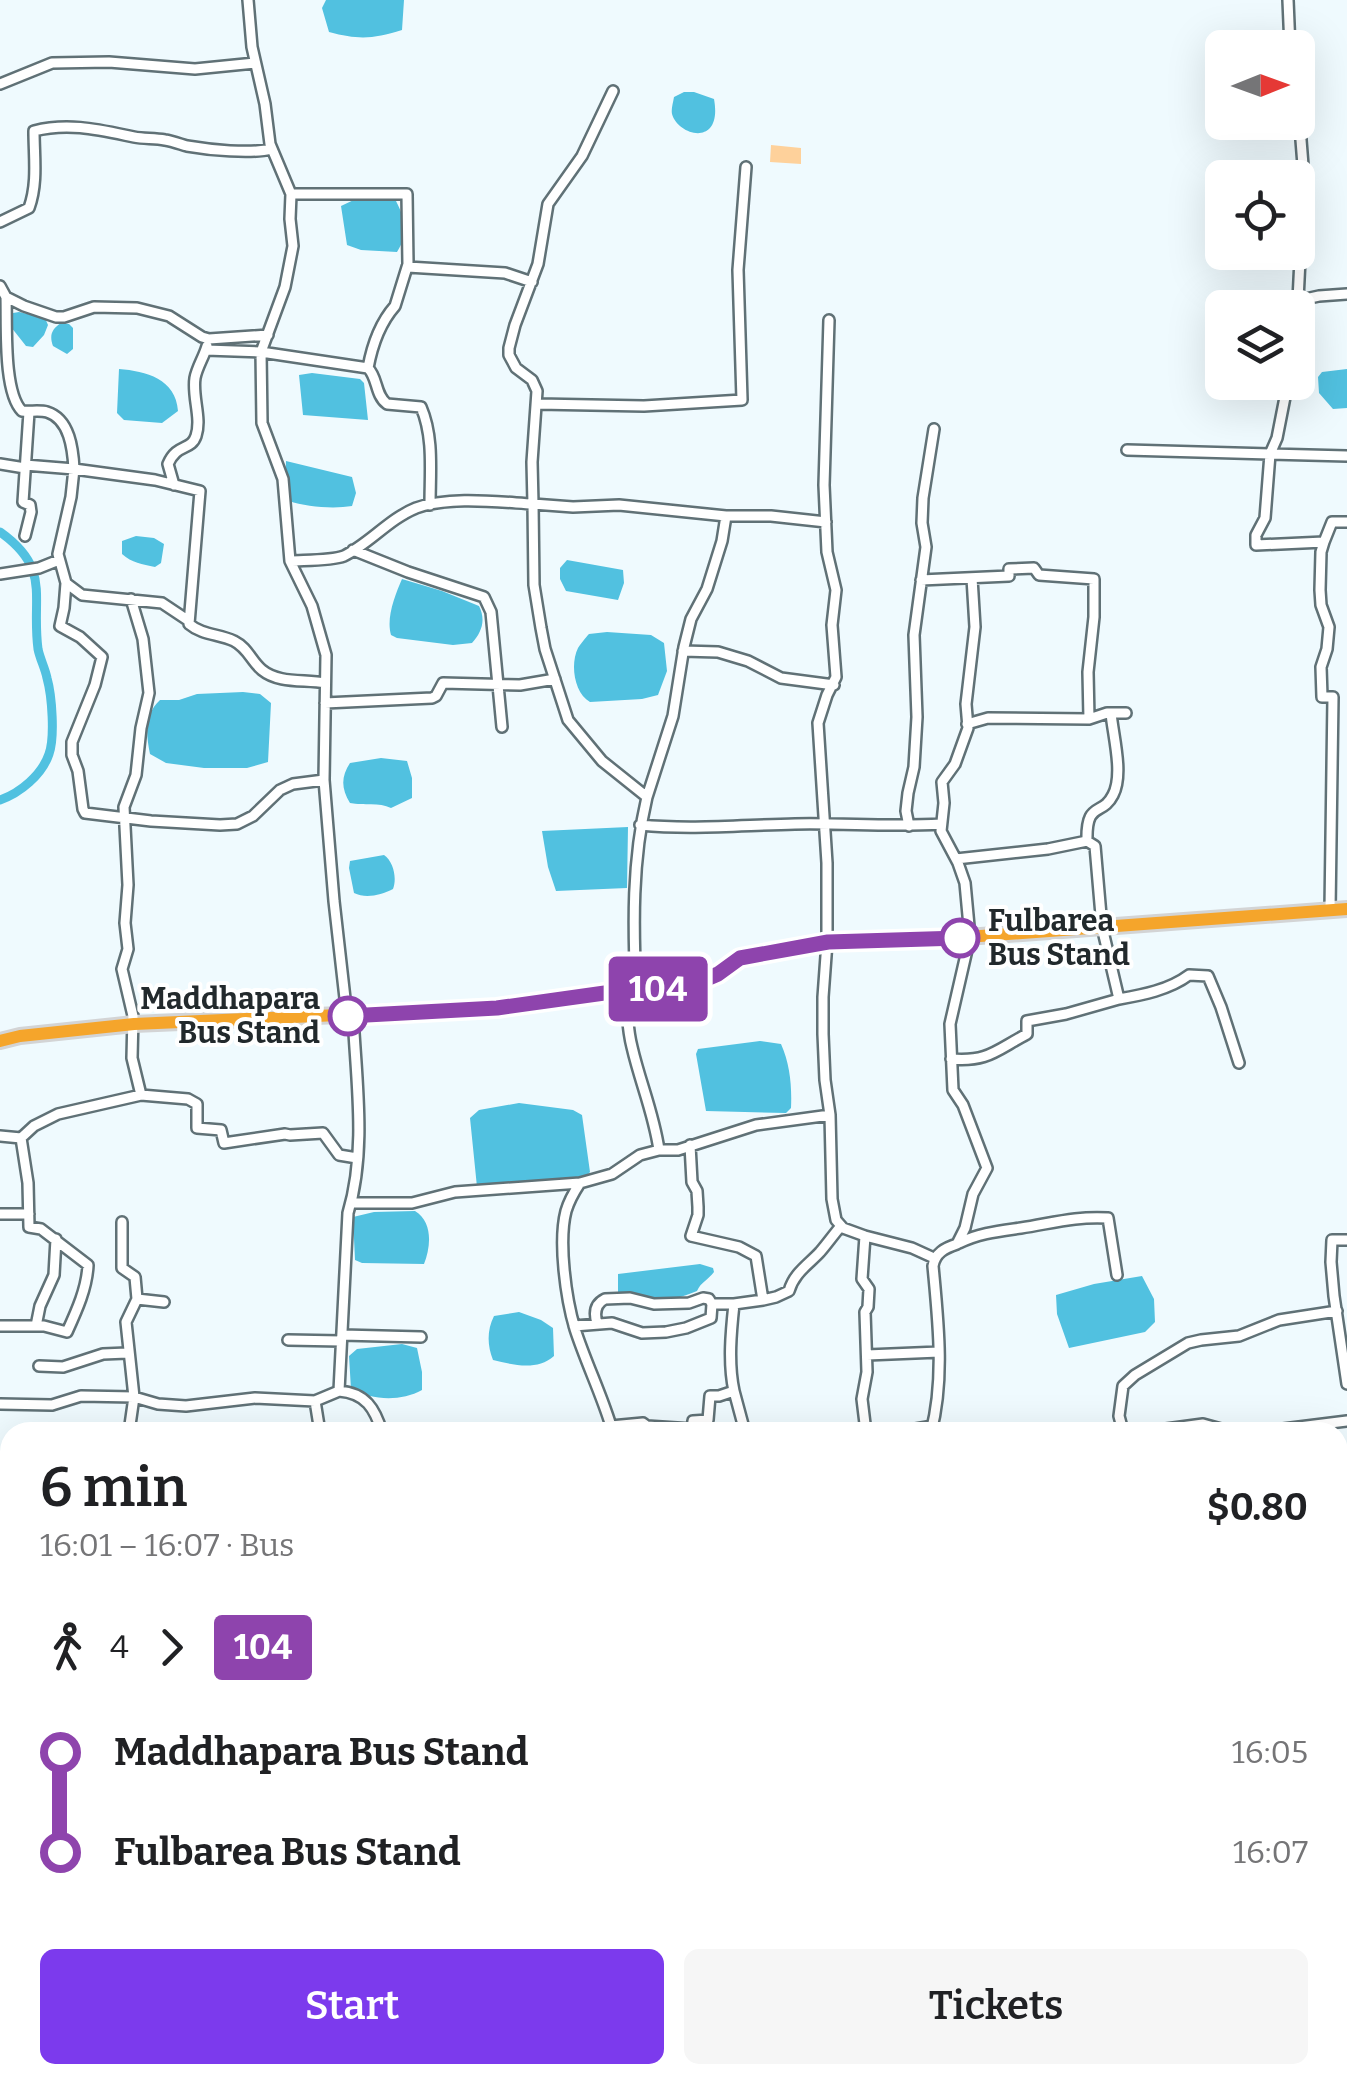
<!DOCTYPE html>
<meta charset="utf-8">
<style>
:root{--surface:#fff;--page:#f6f6f6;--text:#202124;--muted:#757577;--accent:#7c3aed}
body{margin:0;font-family:Bitter,serif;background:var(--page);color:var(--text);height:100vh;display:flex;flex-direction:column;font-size:38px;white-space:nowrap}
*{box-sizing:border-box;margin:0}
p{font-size:32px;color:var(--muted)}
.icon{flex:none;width:55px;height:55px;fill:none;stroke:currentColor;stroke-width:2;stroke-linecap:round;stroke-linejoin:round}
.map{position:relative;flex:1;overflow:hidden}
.side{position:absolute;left:0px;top:1422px;width:1348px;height:662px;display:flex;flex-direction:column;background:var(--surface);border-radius:30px 30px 0 0;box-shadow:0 10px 40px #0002}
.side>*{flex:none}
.badge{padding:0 20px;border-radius:8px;font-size:35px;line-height:65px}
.needle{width:65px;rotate:89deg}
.tools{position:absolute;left:1205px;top:30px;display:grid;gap:20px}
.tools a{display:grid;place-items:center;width:110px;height:110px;border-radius:15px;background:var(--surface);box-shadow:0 10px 40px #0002;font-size:50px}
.map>.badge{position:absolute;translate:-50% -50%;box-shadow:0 0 0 5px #fff}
.legs{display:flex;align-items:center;gap:15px;height:110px;padding:0 40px;font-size:32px}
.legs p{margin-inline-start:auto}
.overview{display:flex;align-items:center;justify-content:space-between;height:170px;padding:0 40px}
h1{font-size:55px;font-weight:600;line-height:75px}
.button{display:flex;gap:20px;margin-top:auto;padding:20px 40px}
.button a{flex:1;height:115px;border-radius:15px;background:var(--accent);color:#fff;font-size:40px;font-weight:600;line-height:115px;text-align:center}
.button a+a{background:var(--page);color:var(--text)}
ul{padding:0 40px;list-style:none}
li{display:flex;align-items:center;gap:35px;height:100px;font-size:38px}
li i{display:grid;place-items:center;width:15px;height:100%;margin:0 12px;background:currentColor}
li i::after{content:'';width:25px;height:25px;margin:-12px;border:8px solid;border-radius:50%;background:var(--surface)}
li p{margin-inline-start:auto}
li:first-child i{background:linear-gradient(#0000 50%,currentColor 0)}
li:last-child i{background:linear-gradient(currentColor 50%,#0000 0)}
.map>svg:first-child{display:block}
.green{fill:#fed19b}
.water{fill:#51c1e0}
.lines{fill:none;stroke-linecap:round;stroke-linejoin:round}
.canal{stroke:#51c1e0;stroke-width:9}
.minor-casing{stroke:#607176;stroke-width:14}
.highway-casing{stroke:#d3d4d5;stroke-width:18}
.minor{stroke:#fff;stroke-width:9}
.highway{stroke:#f5a52b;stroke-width:12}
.line-1-casing{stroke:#fff;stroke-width:22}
.line-1{stroke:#8e44ad;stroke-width:15}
.stop-1-dot{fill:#fff;stroke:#8e44ad;stroke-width:5}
.labels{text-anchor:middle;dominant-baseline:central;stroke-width:8;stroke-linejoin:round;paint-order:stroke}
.stop-label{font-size:30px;font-weight:bold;fill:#22292c;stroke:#fff;text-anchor:start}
</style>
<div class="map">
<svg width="1347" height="2083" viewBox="0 0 1347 2083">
<rect width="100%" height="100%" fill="#effafe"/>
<path class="green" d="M 771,145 L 801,148 L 801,164 L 770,162 Z
M 1338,1653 L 1347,1653 L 1347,1755 L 1338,1756 Z"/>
<path class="water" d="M 326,0 L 404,0 L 402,30 C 373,39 359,40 329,32 L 322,8 Z
M 684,92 L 694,92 L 714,99 C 723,148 678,136 672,114 C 671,109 673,103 674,97 Z
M 360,197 L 377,197 L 396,201 C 406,221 409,233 397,252 L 361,250 L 347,245 L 341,206 Z
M 19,312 L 45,318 L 48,325 L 44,335 L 33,347 L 26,346 L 11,327 L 13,313 Z
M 61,323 L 69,324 L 73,328 L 73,349 L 67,354 L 53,346 C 49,335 52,329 61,323 Z
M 119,369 C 146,371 176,379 178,411 L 162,423 L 124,420 L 117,413 Z
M 1347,369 L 1347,408 L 1333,409 L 1319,393 L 1318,377 L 1322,372 Z
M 312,373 L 360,379 L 364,383 L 368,420 L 303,415 L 299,375 Z
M 286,461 L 352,477 L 356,493 L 352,506 C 334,509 306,507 289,501 L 285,489 Z
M 136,536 L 154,538 L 164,544 L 161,563 L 155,567 C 142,564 132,563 122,554 L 122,541 Z
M 567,560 L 623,570 L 624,583 L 618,600 L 566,591 L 560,579 L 560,568 Z
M 402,579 L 442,591 L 479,606 C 486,620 482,632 472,643 L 453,645 L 397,638 L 391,635 C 386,618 395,595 402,579 Z
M 607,632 L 651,635 L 664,643 L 667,671 L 658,695 L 642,699 L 590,702 C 574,693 570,664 578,648 C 579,646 587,636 589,634 Z
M 243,692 L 260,694 L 271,703 L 268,762 L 247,768 L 204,768 L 166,763 L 150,754 C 146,734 144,715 160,700 L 179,700 L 197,694 Z
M 381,758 L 407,761 L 412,778 L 412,798 L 391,808 C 379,802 364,806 350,803 C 341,788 341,777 350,763 Z
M 628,827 L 627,888 L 556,891 L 548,867 L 542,831 Z
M 384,855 C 394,862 397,879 393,889 C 381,895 366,899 354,893 L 349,868 L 350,861 Z
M 760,1041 L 781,1044 C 790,1064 792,1086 791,1108 L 786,1113 L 706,1111 L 696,1054 L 698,1049 Z
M 519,1103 L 573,1110 L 582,1115 L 590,1172 L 584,1179 L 477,1187 L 470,1118 L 479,1110 Z
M 415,1211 C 433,1222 431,1246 424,1264 L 362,1263 L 355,1260 L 353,1217 L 374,1212 Z
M 700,1264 L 713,1268 L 714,1272 C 708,1280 701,1282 697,1291 C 663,1305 653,1300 618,1294 L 618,1274 Z
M 1142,1276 L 1154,1299 L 1155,1322 L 1145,1332 L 1069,1348 L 1057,1314 L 1056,1295 L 1094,1284 Z
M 519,1312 L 541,1320 L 553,1328 L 554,1356 C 537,1371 514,1365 493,1360 C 487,1345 487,1330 494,1316 Z
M 402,1344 L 417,1348 L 422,1372 L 422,1390 C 400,1402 372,1400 351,1389 L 349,1356 L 357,1349 Z
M 0,1974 L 10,1974 L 10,2029 L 0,2026 Z"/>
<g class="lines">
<path class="canal" d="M 0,532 C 52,569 31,596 38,649 C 40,659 45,668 47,678 C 52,696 55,737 49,754 C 42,775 20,793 0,800
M 0,1549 L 10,1555
M 264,2083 L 265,2075"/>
<g class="minor-casing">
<path id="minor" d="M 248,0 L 252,47 L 265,104 L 270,144 L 291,194 L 290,219 L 293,246 L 285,287 L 261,352 L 262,423 L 283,479 L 290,561 L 312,606 L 326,655 L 324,780 L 334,901 L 347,1016
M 1288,0 L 1290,48
M 0,84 L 52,63 L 109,62 L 195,69 L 255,63
M 613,91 L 582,156 L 548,204 L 538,264 L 515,325 L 509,348 L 509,355 L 516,368 L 532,380 L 537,391 L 532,462 L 533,504 L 573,507 L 619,505 L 726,516
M 1298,102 L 1304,178 L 1298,300
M 0,222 L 29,208 C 38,183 34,157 34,131 C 69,122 100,130 134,137 C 144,139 154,138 165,140 C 172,141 180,144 187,146 C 210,150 250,154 272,149
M 408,267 L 505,273 L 532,282
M 0,286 L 6,297 C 7,325 3,392 22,411 C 29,412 40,410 47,412 C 70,419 73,450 74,469 L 155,480 L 200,491 L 189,624 C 202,635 219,634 234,641 C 248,648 251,661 262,670 C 279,684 305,679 325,683
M 6,297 L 24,306 L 56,317 L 64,317 L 94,307 L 137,308 L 169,316 L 202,337 L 209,339 L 268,335
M 1287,308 L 1287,303 L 1319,296 L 1347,294
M 829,320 L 824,485 L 827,552 L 836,590 L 832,625 L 836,677 L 827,695 L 818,723 L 827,863 L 827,942 L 823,997 L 823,1034 L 825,1080 L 830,1115 L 832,1199 L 836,1220 L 843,1228 L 865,1236 L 912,1248 L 934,1258
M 206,350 L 261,352 L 368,368 C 372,346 380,323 395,306 L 408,264 L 407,194 L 291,194
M 368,368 C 378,378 375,395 387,404 L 421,407 C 434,437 430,472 430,505
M 538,404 L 644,406 L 742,400 L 738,270 L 746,167
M 1127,450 L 1270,454 L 1277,438 L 1288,382
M 1347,456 L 1270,454 L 1265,518 L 1256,535 L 1256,545 L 1324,542 L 1332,522 L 1347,522
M 0,464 L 25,468
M 25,465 L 74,469 L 71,497 L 58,554 L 66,583 L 64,608 L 60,626 L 80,637 L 102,657 L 95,685 L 72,742 L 72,755 L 78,771 L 83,809 L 85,813 L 151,821 L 220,825 L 237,824 L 253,816 L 280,790 L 293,784 L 324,780
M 174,485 L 168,464 C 177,443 191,451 196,436 C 202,418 192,397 195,378 C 197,367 204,357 207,346
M 25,536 L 31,512 L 30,505 L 23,502 L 29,412
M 1324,542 L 1321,552 L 1320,590 L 1321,605 L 1329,627 L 1327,649 L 1321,667 L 1322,697 L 1333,697 L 1330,910
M 353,550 L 408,572 L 484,597 L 491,612 L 502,727
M 290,561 C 304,560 331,561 344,556 C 369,544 389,519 416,508 C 449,496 498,502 533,504 L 534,585 L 541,628 L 545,649 L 568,720 L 602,761 L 647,797 C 632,861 633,925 636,991
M 0,574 L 39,568 L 59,560
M 921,580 L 1009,576 L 1009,569 L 1034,568 L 1039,575 L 1094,579 L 1094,617 L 1088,672 L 1089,719
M 66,583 L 82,595 L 162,603 L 189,621
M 683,651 L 718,652 L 748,661 L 781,678 L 834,685
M 325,703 L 432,698 L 436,696 L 443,683 L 520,685 L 555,679
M 967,724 L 988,718 L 1089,719 L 1107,713 L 1126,713
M 647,797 L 673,716 L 684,647 L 691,619 L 707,589 L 722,541 L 726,516 L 771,516 L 826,522
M 640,825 C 692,830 743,825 795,824 C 844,823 892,827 941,824
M 909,826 L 906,811 L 908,793 L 914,767 L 917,717 L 914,635 L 926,547 L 922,523 L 923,498 L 934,429
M 1087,841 L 1095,846 L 1102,927 L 1119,999 C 1142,995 1169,990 1189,975 L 1208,976 L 1221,1007 L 1239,1063
M 956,859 L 1048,849 L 1087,841 C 1086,800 1102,817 1113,795 C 1124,774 1113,736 1111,713
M 626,991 C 627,1010 627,1028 632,1047 C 640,1082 654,1114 659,1150
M 951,1059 C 988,1062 995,1051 1027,1034 L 1027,1021 L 1066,1014 L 1119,999
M 141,1095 L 188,1099 L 197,1104 L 197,1128 L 221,1130 L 224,1143 L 285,1134 L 290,1135 L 323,1133 L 339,1155 L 357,1158
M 0,1136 L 21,1138 L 34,1126 L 58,1114 L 141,1095 L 132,1058 L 133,1016 L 122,969 L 128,949 L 125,923 L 128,885 L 124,807 L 136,775 L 141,728 L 149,693 L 143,639 L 131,599
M 690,1145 L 692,1182 L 697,1191 L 698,1207 L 698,1215 L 691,1236 L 739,1247 L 756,1256 L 763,1300 L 776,1297 L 789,1291 C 794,1273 808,1265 820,1252 C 827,1244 834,1234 841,1226
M 580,1183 C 574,1192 569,1201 566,1211 C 558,1242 566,1299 575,1329 C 586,1363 601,1393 611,1426 L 643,1423 L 647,1426 L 647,1432
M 351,1203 L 412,1203 L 455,1192 L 580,1183 L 612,1174 L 640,1155 L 659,1150 L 678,1150 L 756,1125 L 830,1115
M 0,1214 L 29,1214
M 122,1222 L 122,1268 L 135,1277 L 137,1299 L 126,1322 L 134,1397 L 129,1432
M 865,1236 L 862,1279 L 869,1289 L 868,1307 L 865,1312 L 867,1372 L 862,1399 L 866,1432
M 1347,1240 L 1332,1240 L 1331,1262 L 1334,1296 L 1347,1384
M 959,1243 C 979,1233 1000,1231 1021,1228 C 1053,1223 1076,1216 1108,1218 L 1117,1275
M 137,1299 L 164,1302
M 597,1323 C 594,1313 595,1304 605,1299 L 630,1298 L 654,1304 L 689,1303 L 703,1298 L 709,1299 L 712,1304
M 0,1326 L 44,1326 L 67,1332 C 77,1310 87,1288 88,1265 L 41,1229 L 29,1227 L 28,1183 L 21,1138
M 36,1326 L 40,1306 L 54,1275 L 56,1239
M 574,1326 L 612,1323 L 642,1333 L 666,1332 L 686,1328 L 711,1318 L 712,1304 L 734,1304
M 342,1335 L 421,1337
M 288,1340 L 341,1341
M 867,1355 L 939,1352
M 39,1366 L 63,1367 L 103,1354 L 127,1353
M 339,1391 C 366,1393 375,1409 382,1432
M 734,1391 L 745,1432
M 0,1404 L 52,1405 L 81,1396 L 134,1397 L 158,1404 L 186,1406 L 255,1398 L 315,1401
M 647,1426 L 692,1429 L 693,1421 L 708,1420 L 710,1396 L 719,1396 L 734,1391 C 728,1363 731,1332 734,1304 L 763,1300
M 1123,1431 L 1119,1416 L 1123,1386 L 1135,1375 L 1188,1343 L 1201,1340 L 1239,1336 L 1279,1320 L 1337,1311
M 320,1432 L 315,1401 L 339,1391 L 348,1213 C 367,1150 356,1080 353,1015
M 898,1432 L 933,1426
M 931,1432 C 945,1379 938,1320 933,1266 C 935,1253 945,1248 957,1244 L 965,1228 L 973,1194 L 987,1168 L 963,1105 L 953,1090 L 950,1024 L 970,937 L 965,883 L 958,863 L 941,831 L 944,803 L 942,782 L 955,764 L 968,728 L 966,704 L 975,627 L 972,578
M 1120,1432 L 1151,1431 L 1203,1424 L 1232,1432
M 1258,1432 L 1347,1421
M 1338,1482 L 1347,1480
M 0,1569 L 10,1578
M 0,1709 L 10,1709
M 1338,1774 L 1347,1772
M 0,1818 L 10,1817
M 0,1963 L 10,1962
M 1338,2032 L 1347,2031
M 569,2075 L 570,2083
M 963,2075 L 966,2083
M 0,2077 L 43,2083
M 159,2083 L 161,2075
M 275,2083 L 276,2075
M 405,2083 L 430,2075
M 895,2083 L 900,2075
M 1194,2083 L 1199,2075"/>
</g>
<g class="highway-casing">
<path id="highway" d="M 0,1041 L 20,1036 L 134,1024 L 497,1008 L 626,991 L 690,987 L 718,974 L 740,958 L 827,942 L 926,940 L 1347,909"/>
</g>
<use href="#minor" class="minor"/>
<use href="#highway" class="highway"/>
</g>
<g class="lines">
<g class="line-1-casing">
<path id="line-1" d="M 348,1016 L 497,1008 L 626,990 L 690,986 L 718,974 L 740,958 L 828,942 L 960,938"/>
</g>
<use href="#line-1" class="line-1"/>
</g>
<g class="stop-1-dot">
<circle cx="960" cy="938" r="18"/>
<circle cx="348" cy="1016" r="18"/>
</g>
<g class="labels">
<g class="stop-label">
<text x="988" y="921">Fulbarea<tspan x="988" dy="34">Bus Stand</tspan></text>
<text x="320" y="999" text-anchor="end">Maddhapara<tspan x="320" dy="34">Bus Stand</tspan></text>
</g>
</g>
</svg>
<div class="tools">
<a><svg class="needle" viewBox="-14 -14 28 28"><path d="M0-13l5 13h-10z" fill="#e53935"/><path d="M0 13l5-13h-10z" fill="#757577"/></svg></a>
<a><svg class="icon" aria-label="locate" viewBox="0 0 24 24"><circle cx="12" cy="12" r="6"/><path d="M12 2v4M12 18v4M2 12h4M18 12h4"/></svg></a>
<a><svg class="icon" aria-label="layers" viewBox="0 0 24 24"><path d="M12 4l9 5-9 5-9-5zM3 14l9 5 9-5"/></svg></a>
</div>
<b class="badge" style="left:658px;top:989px;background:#8e44ad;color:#fff">104</b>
<section class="side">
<div class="overview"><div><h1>6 min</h1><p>16:01 – 16:07 · Bus</p></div><b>$0.80</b></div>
<div class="legs"><svg class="icon" aria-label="walk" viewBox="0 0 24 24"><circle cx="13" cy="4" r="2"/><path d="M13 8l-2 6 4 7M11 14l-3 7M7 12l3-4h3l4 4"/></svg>4<svg class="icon" aria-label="forward" viewBox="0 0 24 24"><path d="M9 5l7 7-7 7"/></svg><b class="badge" style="background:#8e44ad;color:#fff">104</b></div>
<ul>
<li><i style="color:#8e44ad"></i><b>Maddhapara Bus Stand</b><p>16:05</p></li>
<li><i style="color:#8e44ad"></i><b>Fulbarea Bus Stand</b><p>16:07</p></li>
</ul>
<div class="button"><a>Start</a><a>Tickets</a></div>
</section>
</div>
